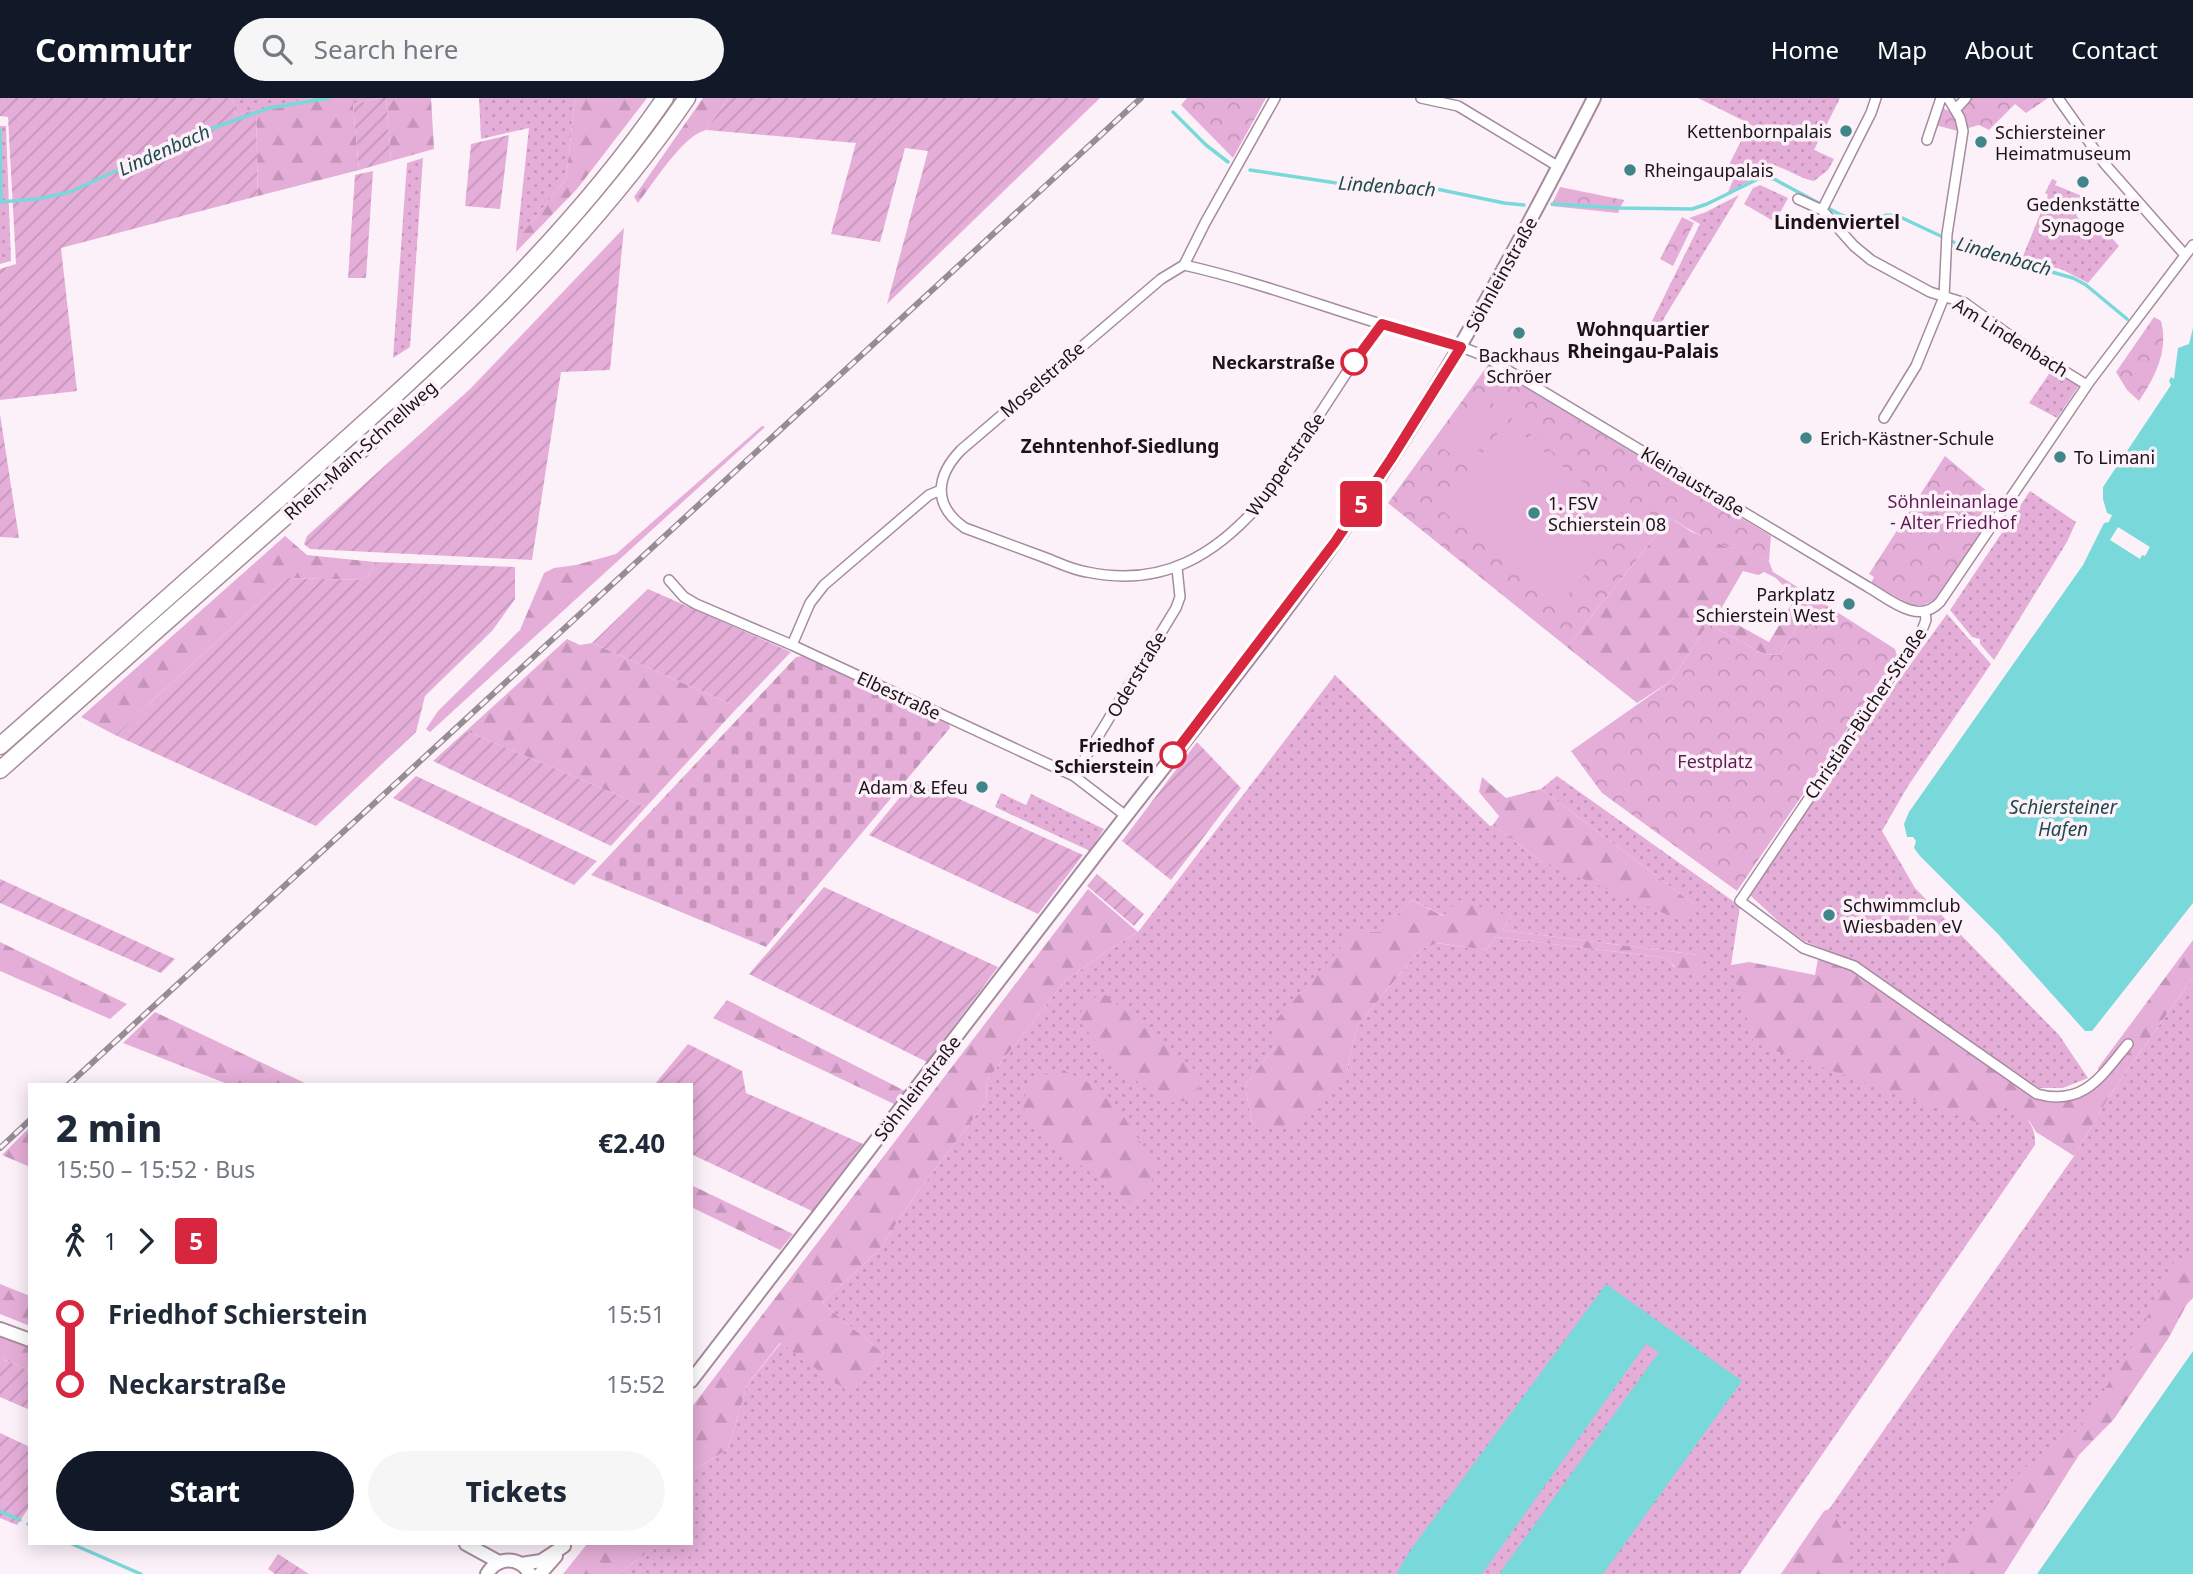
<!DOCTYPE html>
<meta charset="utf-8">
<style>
:root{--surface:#fff;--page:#f6f6f7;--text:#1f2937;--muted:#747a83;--accent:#111827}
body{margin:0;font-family:"Noto Sans",sans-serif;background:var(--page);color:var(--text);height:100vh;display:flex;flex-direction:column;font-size:26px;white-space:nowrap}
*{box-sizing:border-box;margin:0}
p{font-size:23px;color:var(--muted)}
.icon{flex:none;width:38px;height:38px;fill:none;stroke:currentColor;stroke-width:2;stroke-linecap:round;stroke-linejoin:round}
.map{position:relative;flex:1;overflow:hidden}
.panel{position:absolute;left:28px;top:985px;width:665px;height:462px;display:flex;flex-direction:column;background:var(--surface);border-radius:0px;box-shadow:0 4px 18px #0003}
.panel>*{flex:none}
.badge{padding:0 14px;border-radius:5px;font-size:24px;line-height:46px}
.map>.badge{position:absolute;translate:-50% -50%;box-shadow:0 0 0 4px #fff}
.legs{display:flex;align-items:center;gap:10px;height:77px;padding:0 28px;font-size:23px}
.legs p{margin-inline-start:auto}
.headline{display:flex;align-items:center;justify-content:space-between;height:119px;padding:0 28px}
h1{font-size:38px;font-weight:800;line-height:52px}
.primary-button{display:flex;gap:14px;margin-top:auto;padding:14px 28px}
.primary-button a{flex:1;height:80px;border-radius:42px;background:var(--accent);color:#fff;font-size:28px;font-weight:800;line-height:80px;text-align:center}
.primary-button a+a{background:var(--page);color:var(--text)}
ul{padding:0 28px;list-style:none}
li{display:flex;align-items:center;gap:24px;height:70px;font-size:26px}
li i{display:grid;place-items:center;width:10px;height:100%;margin:0 9px;background:currentColor}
li i::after{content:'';width:18px;height:18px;margin:-9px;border:5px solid;border-radius:50%;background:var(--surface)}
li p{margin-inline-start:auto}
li:first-child i{background:linear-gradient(#0000 50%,currentColor 0)}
li:last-child i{background:linear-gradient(currentColor 50%,#0000 0)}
header{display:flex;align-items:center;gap:42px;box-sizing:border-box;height:98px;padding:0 35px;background:var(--accent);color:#fff}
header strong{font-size:33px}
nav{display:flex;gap:38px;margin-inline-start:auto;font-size:24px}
.search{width:490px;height:63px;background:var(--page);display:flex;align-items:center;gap:18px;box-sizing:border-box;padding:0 24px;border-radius:38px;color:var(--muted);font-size:26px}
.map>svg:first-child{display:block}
.grass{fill:url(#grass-dots);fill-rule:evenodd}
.forest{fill:url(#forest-firs);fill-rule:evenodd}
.cemetery{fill:url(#cemetery-stones)}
.park{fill:url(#park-crowns)}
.garden{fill:url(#garden-furrows)}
.pitch{fill:#e5aed8}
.water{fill:#79d8da}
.pier{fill:#fdf1f9}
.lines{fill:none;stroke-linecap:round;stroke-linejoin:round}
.stream{stroke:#79d8da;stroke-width:3.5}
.street-casing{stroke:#a68b9f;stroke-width:12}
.secondary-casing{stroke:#a68b9f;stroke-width:16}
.highway-casing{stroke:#a68b9f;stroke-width:19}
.street{stroke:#fff;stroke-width:9}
.secondary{stroke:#fff;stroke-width:12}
.highway{stroke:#fff;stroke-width:16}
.rail-casing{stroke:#968c93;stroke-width:6}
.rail{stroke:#fdf1f9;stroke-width:3.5;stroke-dasharray:10;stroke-linecap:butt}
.line-1-casing{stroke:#fff;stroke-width:16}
.line-1{stroke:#d7263d;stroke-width:10}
.poi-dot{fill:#3e8688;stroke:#fdf1f9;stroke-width:2.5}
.stop-1-dot{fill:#fff;stroke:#d7263d;stroke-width:3.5}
.labels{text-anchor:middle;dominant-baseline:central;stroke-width:7;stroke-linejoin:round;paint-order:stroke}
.poi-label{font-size:18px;fill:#1c131a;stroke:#fdf1f9;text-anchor:start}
.street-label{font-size:18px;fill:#1c131a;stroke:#fdf1f9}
.stop-label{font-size:18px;font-weight:bold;fill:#1c131a;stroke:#fdf1f9;text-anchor:end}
.park-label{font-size:18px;fill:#5f1c54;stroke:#fdf1f9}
.water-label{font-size:19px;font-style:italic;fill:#1e4a4b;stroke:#fdf1f9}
.neighbourhood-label{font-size:19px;font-weight:bold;fill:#1c131a;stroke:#fdf1f9}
</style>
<header>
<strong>Commutr</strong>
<div class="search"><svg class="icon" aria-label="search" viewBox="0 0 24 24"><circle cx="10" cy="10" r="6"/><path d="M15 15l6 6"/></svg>Search here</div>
<nav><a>Home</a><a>Map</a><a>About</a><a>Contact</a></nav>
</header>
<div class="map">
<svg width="2193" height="1476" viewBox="0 0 2193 1476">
<defs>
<pattern id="grass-dots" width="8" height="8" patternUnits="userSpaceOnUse" patternTransform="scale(1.75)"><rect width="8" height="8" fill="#e5aed8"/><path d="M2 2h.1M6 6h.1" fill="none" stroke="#c495b9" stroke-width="1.8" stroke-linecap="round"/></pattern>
<pattern id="forest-firs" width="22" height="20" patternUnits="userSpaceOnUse" patternTransform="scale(1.75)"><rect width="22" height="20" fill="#e5aed8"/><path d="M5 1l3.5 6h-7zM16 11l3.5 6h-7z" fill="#c495b9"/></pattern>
<pattern id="cemetery-stones" width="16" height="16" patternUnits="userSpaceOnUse" patternTransform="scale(1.75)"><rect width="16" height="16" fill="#e5aed8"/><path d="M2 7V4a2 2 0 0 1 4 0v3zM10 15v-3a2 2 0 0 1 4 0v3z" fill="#c495b9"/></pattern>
<pattern id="park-crowns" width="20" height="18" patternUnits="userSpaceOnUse" patternTransform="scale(1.75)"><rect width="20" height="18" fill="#e5aed8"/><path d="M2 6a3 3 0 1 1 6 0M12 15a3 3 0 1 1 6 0" fill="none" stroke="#c495b9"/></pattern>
<pattern id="garden-furrows" width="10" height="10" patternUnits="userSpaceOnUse" patternTransform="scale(1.75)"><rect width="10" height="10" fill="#e5aed8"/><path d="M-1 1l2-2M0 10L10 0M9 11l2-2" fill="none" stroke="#c495b9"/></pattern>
</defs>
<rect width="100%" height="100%" fill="#fdf1f9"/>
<path class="grass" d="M 233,0 L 312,0 L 235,17 Z
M 479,0 L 575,0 L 566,81 L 517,142 L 529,30 L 481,41 Z
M 1698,0 L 1840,0 L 1814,52 L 1834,61 L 1828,72 L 1814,83 C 1793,79 1782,64 1759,67 L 1772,78 L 1758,79 L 1728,94 L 1735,78 L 1725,73 L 1731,71 L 1727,70 L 1750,26 Z
M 0,28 L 6,28 L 11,163 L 0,166 Z
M 423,60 L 410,249 L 393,260 L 407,65 Z
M 2052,81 L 2057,83 L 2055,87 L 2092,102 L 2076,117 L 2086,129 L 2095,121 L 2119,148 L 2088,185 L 2061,171 L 2021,163 L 2048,97 L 2045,95 Z
M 1760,87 L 1788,100 L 1775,124 L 1744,106 L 1753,90 Z
M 1739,97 L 1652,240 L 1645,237 L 1700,126 L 1689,120 L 1706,114 Z
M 2053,270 L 2080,286 L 2057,320 L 2029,305 Z
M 2030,393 L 2076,424 L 2067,444 L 1994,562 L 1980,546 L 1980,541 L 1972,539 L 1950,512 Z
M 1947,516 L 1991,566 L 1908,688 L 1882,733 L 1915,790 L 2059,937 L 2088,980 L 2063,990 L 2039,990 L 1861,867 L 1804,843 L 1780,825 L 1749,796 L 1846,655 Z
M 1335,577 L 1490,728 L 1493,727 L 1541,763 L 1695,807 L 1541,691 L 1557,678 L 1740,808 L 1731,867 L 2008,1002 C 2023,1017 2036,1024 2035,1047 L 1740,1476 L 618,1476 L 660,1446 L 691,1446 L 691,1374 L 728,1351 L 747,1287 L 781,1245 L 852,1295 L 883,1255 L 822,1205 L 879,1152 L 911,1103 L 986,1004 L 987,982 L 1065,883 L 1107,853 L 1138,834 ZM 1412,802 L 1444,818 L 1511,820 L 1502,832 L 1699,857 L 1674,869 L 1667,860 L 1496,839 L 1486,852 L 1436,845 L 1420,852 L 1357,928 L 1347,973 L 1252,1025 L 1245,987 L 1275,949 Z
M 1001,695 L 1026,707 L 1031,696 L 1104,731 L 1090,753 L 995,709 Z
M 2193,879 L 2193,1176 L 1985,1476 L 1784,1476 L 2074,1058 L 2110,997 Z"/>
<path class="forest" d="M 312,0 L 380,0 L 353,6 L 359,72 L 258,98 L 256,12 Z
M 386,0 L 431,0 L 434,51 L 391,63 Z
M 575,0 L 647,0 L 577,91 L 516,154 L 517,142 L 566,81 Z
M 703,0 L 728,0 L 706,32 C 683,37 653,86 638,105 L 634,99 Z
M 762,328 L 765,329 L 430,634 L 426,631 L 438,613 L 520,532 L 544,475 L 554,470 L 576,467 L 616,456 Z
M 1670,420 L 1692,434 L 1725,448 L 1760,458 L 1769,463 L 1773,474 L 1815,500 L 1779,557 L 1764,556 L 1708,526 L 1671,583 L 1637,605 L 1567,549 ZM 1743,473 L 1758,477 L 1764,474 L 1776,480 L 1795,500 L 1769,544 L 1718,516 Z
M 285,438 L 307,457 L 375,464 L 369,477 L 361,482 L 286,480 L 115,637 L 81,619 Z
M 567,541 L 580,547 L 592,545 L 738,609 L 646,709 L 466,633 Z
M 1482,679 L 1506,700 L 1541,691 L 1695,807 L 1682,823 L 1541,763 L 1493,727 L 1499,718 L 1479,694 Z
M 1088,791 L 1138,834 L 1107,853 L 1065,883 L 987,982 L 986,1004 L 911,1103 L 879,1152 L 822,1205 L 883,1255 L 852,1296 L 780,1245 L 747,1287 L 728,1351 L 691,1374 L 691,1310 Z
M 1412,802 L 1443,818 L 1458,802 L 1512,819 L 1502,832 L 1699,857 C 1703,863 1701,870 1698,877 C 1684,877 1675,871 1667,860 L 1496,839 L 1486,852 L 1437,845 L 1420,852 L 1357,928 L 1347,973 L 1289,1030 L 1252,1025 L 1245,987 L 1275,949 L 1275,923 L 1355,834 L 1381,834 Z
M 2193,842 L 2193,879 L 2110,997 L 2074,1058 L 2036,1034 L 2030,1024 L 2008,1003 L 1987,1028 L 1754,945 L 1731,867 L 1749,864 L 1815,877 L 1818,861 L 1856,874 L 2051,1002 L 2098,984 L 2098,970 Z
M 0,844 L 127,906 L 110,921 L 0,873 Z
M 1106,897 L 1201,977 L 1196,1002 L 1164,1005 L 1113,964 L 1078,922 L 1085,902 Z
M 727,902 L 905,993 L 894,1006 L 713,920 Z
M 155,914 L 309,987 L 230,987 L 123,945 Z
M 1061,971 L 1093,987 L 1122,1016 L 1154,1065 L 1150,1096 L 1131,1104 L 1076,1064 L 1021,1009 L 1031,982 Z
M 28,1031 L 30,1032 L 30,1069 L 2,1057 Z
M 691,1087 L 793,1136 L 780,1152 L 691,1109 Z
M 2193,1153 L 2193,1200 L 2187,1206 L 2168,1241 L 2114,1321 L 2079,1357 L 2004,1476 L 1951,1476 L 1945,1471 L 1943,1460 L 1963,1435 L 1986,1414 L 2025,1369 L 2052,1353 L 2080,1330 L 2138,1239 L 2173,1165 Z
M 0,1186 L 30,1198 L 30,1228 L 0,1216 Z
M 0,1237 L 30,1248 L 30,1273 L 0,1260 Z
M 1831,1410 L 1848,1443 L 1846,1476 L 1781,1476 L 1824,1413 Z
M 587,1446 L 660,1446 L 618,1476 L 563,1476 Z"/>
<path class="cemetery" d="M 803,558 L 949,625 L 950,630 L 766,849 L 591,777 L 796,559 Z"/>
<path class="park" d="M 1187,0 L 1266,0 L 1233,60 L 1181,7 Z
M 1971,0 L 2048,0 L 2026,15 L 2015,6 L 1989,32 L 1979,27 L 1958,33 L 1935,27 L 1941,9 L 1953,15 Z
M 1560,89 L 1624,102 L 1618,115 L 1551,108 Z
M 1682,119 L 1694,125 L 1673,168 L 1660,161 Z
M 2154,219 L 2161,223 C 2169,252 2155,279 2139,303 L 2127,292 L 2116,274 Z
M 1488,267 L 1771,438 L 1769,463 C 1755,455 1740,454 1726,448 C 1706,442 1688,431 1670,420 L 1567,549 L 1388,405 Z
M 1945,358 L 2002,406 L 1943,492 L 1934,502 L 1924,507 L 1911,507 L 1871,485 L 1874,479 L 1869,476 Z
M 1815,500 L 1895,551 L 1897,558 L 1737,793 L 1602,695 L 1571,653 L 1671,583 L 1708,526 L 1764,556 L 1779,557 Z"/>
<path class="garden" d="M 0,0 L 233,0 L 235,17 L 256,12 L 258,98 L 61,150 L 77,293 L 0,302 L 0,171 L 16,166 L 8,19 L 0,18 Z
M 380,0 L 386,0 L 391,63 L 359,72 L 353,6 Z
M 728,0 L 1100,0 L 887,206 L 928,53 L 905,50 L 880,144 L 831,136 L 856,45 L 706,32 Z
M 509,37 L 500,111 L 465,108 L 471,46 Z
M 373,73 L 366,180 L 348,180 L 355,77 Z
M 624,130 L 610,272 L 561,274 L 532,462 L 310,451 L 304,446 L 307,438 L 470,291 Z
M 0,316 L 19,440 L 0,439 Z
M 375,464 L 515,469 L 515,501 L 492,533 L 425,598 L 416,634 L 316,728 L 115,637 L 286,480 L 361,482 L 369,477 Z
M 648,491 L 791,554 L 738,609 L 592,545 Z
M 466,633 L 646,709 L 611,748 L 433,663 Z
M 1197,644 L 1241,690 L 1171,782 L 1122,743 Z
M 416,678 L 597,763 L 574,787 L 393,700 Z
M 915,681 L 1083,757 L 1038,816 L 869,737 Z
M 1097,776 L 1144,816 L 1134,828 L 1087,788 Z
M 0,781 L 175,861 L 161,875 L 0,805 Z
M 824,789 L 998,869 L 927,964 L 749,876 Z
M 688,946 L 742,973 L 746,995 L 863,1046 L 812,1113 L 691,1056 L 691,987 L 654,987 Z
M 0,1260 L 30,1273 L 30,1312 L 0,1299 Z
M 0,1335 L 30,1349 L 30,1408 L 17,1427 L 0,1420 Z
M 278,1456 L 309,1476 L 275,1476 L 268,1471 Z"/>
<path class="pitch" d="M 1478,295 L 1483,299 L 1474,310 L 1481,303 L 1504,321 L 1466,368 L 1438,346 Z
M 1495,298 L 1637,412 L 1632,418 L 1491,304 Z
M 1507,324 L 1629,421 L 1560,507 L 1439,410 Z"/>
<path class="water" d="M 2193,230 L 2193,805 L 2092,933 L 2085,933 L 1998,836 L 1920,758 L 1914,750 L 1916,743 L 1913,739 L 1907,739 L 1904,726 L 1909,714 L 2083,467 L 2104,425 L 2109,424 L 2112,417 L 2107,415 L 2103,401 L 2103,389 L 2171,287 L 2169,283 L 2171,279 L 2174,281 L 2178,250 L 2189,246 Z
M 1606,1186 L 1742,1283 L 1603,1476 L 1499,1476 L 1659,1254 L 1646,1246 L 1482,1476 L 1396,1476 L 1412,1450 Z
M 2193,1253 L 2193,1476 L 2037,1476 Z"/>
<path class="pier" d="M 2118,429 L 2150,449 L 2145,458 L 2142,457 L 2140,461 L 2110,442 Z"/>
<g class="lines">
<path class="stream" d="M 1173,14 L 1206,47 L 1228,64
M 0,32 L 1,104
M 1250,72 L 1343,86 L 1378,84 L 1427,89 L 1504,105 L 1524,107
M 0,104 L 38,101 L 70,94 L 194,37 L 269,10 L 329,0
M 1552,106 L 1620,110 L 1692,111 L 1707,106 L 1758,81 L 1766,80 L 1774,81 L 1841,117 L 1854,121 L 1866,122 L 1888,117 L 1898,118 L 1964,149 L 2073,180 L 2086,187 L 2127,221
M 0,1413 L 20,1422
M 28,1426 L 30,1427
M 72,1446 L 141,1476"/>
<g class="street-casing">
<path id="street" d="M 1275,0 L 1205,125 L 1184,167 L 1161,181 L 961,352 C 935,379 933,408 965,430 C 992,440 1019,450 1046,460 C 1059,465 1073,472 1087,474 C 1163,490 1217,457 1265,400 L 1353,265 L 1382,226
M 1421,0 L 1458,8 L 1559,69
M 2058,0 L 2104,65 L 2185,157
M 1956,11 L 1966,0
M 1927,42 L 1941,0
M 1798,101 L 1822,112 L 1854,148 L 1871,162 L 1930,194 L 1965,205 L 2030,252 L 2087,287
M 1822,112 L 1871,15 L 1876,0
M 1184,167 C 1251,182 1316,206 1381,226 C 1416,237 1451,243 1484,258 L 1868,489 C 1888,500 1918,528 1940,504 L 2090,283 L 2193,147
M 1884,320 L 1916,268 L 1944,199 L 1947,136 L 1963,33 L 1960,20 L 1948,0
M 669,482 L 684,499 L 696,506 L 792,547 L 1074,678 L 1126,718
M 1925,514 L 1926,522 L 1922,532 L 1740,803 L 1803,850 L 1854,868 L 2037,996 C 2084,1009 2102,977 2128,946
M 792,547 L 810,505 L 824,487 L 929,397 L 941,392
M 1074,678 L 1176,510 L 1180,499 L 1177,470"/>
</g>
<g class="secondary-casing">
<path id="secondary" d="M 0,1231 L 30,1242
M 691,1283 C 825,1109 957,935 1091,763 C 1188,637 1293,511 1380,378 C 1460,256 1528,129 1594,0
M 466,1446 L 499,1464
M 521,1466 L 541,1463 L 564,1448
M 487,1476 C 498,1458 519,1458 530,1476
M 540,1476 L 556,1458"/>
</g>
<g class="highway-casing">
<path id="highway" d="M 0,648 C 99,560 198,473 297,385 C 430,267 564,147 665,0
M 0,672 C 97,585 195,498 293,412 C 436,286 579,158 687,0"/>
</g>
<use href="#street" class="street"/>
<use href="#secondary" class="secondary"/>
<use href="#highway" class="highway"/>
<g class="rail-casing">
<path id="rail" d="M 68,987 L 1141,0
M 0,1050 L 30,1022"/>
</g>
<use href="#rail" class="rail"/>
</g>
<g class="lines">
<g class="line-1-casing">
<path id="line-1" d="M 1173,657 L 1335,444 L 1391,361 L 1461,249 L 1382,226 L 1354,264"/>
</g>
<use href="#line-1" class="line-1"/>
</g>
<g class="poi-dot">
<circle cx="1846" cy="33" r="7"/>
<circle cx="1981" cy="44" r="7"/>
<circle cx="1630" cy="72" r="7"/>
<circle cx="2083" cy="84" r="7"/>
<circle cx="1519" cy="235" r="7"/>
<circle cx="1806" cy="340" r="7"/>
<circle cx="2060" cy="359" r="7"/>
<circle cx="1534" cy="415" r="7"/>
<circle cx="1849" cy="506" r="7"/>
<circle cx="982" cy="689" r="7"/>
<circle cx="1829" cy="817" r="7"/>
</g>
<g class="stop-1-dot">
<circle cx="1354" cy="264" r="12"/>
<circle cx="1173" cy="657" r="12"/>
</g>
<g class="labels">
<g class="poi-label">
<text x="1832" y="33" text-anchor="end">Kettenbornpalais</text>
<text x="1995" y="34">Schiersteiner<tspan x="1995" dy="21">Heimatmuseum</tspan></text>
<text x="1644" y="72">Rheingaupalais</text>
<text x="2083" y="106" text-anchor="middle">Gedenkstätte<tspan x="2083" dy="21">Synagoge</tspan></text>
<text x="1519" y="257" text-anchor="middle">Backhaus<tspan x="1519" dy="21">Schröer</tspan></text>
<text x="1820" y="340">Erich-Kästner-Schule</text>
<text x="2074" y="359">To Limani</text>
<text x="1548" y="405">1. FSV<tspan x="1548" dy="21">Schierstein 08</tspan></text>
<text x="1835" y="496" text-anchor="end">Parkplatz<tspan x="1835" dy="21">Schierstein West</tspan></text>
<text x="968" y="689" text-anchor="end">Adam &amp; Efeu</text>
<text x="1843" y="807">Schwimmclub<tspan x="1843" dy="21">Wiesbaden eV</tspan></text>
</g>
<g class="street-label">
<text transform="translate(1501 176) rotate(-61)">Söhnleinstraße</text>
<text transform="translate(2011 239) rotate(32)">Am Lindenbach</text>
<text transform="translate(1042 281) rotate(-41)">Moselstraße</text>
<text transform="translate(360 352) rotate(-42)">Rhein-Main-Schnellweg</text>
<text transform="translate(1285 366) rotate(-55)">Wupperstraße</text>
<text transform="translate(1693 383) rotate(31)">Kleinaustraße</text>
<text transform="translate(1136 576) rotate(-59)">Oderstraße</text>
<text transform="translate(899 597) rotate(25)">Elbestraße</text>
<text transform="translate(1865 615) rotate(-56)">Christian-Bücher-Straße</text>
<text transform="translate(917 990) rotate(-52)">Söhnleinstraße</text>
</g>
<g class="stop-label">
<text x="1335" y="264">Neckarstraße</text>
<text x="1154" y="647">Friedhof<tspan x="1154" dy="21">Schierstein</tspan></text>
</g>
<g class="park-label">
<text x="1953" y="403">Söhnleinanlage<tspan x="1953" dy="21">- Alter Friedhof</tspan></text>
<text x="1715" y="663">Festplatz</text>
</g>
<g class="water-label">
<text transform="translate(164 52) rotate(-24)">Lindenbach</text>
<text transform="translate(1387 88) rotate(4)">Lindenbach</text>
<text transform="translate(2004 158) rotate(16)">Lindenbach</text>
<text x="2063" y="709">Schiersteiner<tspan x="2063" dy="22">Hafen</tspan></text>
</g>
<g class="neighbourhood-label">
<text x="1837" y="124">Lindenviertel</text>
<text x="1643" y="231">Wohnquartier<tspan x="1643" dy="22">Rheingau-Palais</tspan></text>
<text x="1120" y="348">Zehntenhof-Siedlung</text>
</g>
</g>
</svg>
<b class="badge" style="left:1361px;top:406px;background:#d7263d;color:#fff">5</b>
<section class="panel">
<div class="headline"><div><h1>2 min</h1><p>15:50 – 15:52 · Bus</p></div><b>€2.40</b></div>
<div class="legs"><svg class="icon" aria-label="walk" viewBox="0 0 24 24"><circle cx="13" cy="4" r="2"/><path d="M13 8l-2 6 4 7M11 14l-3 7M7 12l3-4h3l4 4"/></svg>1<svg class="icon" aria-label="forward" viewBox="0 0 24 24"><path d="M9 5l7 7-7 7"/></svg><b class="badge" style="background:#d7263d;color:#fff">5</b></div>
<ul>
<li><i style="color:#d7263d"></i><b>Friedhof Schierstein</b><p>15:51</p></li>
<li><i style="color:#d7263d"></i><b>Neckarstraße</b><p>15:52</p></li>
</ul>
<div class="primary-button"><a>Start</a><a>Tickets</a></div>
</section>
</div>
